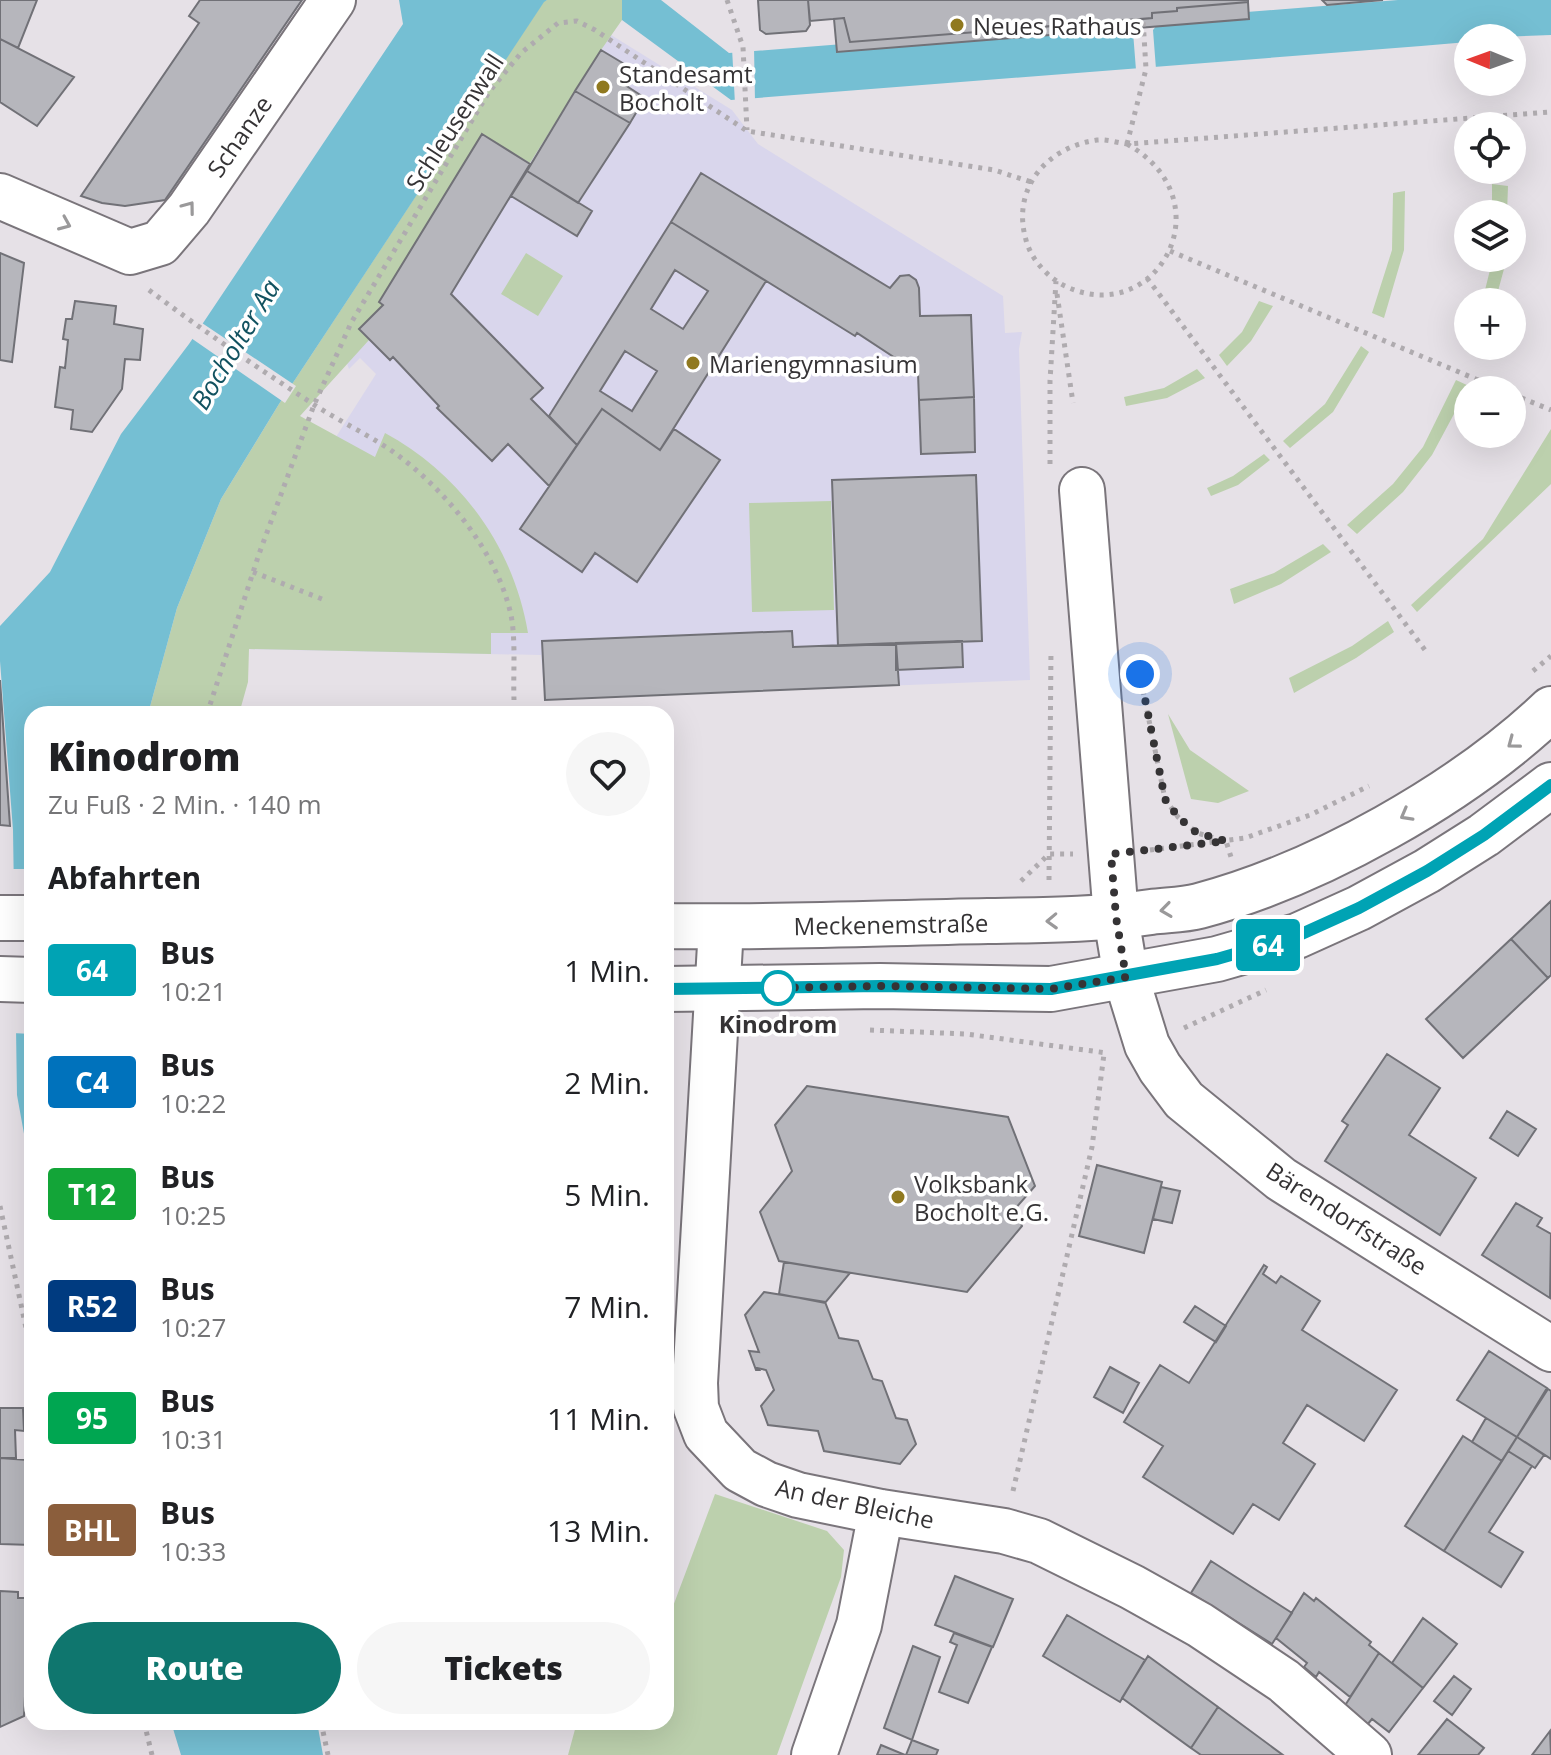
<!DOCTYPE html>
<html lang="de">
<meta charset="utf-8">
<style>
:root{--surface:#fff;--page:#f6f6f6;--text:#202124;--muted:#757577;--accent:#0f766e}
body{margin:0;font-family:"Open Sans",sans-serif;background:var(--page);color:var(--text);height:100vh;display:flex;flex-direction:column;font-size:30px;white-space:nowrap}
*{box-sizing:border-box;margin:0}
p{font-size:26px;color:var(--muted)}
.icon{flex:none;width:44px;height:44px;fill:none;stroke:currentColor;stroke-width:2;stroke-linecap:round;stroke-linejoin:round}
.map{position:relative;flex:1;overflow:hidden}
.panel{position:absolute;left:24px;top:706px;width:650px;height:1024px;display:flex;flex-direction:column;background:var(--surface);border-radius:24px;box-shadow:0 8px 32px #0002}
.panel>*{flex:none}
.badge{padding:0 16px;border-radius:6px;font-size:28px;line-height:52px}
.needle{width:52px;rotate:271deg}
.buttons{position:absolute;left:1454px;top:24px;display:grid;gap:16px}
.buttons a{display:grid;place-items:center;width:72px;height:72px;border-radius:50%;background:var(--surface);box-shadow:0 8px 32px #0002;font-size:40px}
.you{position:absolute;width:40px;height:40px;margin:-20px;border:6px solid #fff;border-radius:50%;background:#1a73e8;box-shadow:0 0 0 12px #1a73e833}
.map>.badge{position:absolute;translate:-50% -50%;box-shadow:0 0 0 4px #fff}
h2{padding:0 24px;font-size:30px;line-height:72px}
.round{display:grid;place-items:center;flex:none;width:84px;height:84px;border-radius:42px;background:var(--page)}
.headline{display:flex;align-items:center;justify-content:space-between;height:136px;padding:0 24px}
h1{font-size:38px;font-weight:800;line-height:60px}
.action{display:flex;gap:16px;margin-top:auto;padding:16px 24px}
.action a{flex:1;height:92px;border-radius:48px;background:var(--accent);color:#fff;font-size:32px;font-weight:800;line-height:92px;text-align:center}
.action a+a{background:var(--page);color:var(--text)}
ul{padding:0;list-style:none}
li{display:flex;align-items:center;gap:24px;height:112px;padding:0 24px}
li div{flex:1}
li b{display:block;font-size:30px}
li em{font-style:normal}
li .badge{min-width:88px;font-weight:700;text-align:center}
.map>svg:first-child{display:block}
.education{fill:#d9d6ec}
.green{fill:#bcd0ad}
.water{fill:#75bfd3}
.pier{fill:#e6e1e7}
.building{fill:#b6b6bc;stroke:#717177;stroke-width:2;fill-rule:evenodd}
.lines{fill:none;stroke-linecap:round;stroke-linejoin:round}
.minor-casing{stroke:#7a757b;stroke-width:48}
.major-casing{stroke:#7a757b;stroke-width:48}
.path{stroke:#afabaf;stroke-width:5;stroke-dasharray:4 6;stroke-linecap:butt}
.minor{stroke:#fff;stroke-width:44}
.major{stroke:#fff;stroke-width:44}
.oneway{stroke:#9a999a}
.line-casing{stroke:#fff;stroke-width:18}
.line{stroke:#00a3b4;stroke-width:12}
.walk{stroke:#353335;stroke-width:8;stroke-dasharray:0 14.4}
.poi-dot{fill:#90791f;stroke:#fff;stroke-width:3}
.stop-dot{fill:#fff;stroke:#00a3b4;stroke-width:4}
.labels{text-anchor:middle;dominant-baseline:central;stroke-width:7;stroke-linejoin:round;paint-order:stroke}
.poi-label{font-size:24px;fill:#353335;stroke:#fff;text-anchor:start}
.street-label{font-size:24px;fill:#353335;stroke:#fff}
.stop-label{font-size:24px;font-weight:bold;fill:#353335;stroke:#fff}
.water-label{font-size:26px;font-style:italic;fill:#115260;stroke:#fff}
</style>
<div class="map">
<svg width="1551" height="1755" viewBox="0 0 1551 1755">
<rect width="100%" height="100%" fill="#e6e1e7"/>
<path class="education" d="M 595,25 L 732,110 L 758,144 L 1003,296 L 1005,333 L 1022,332 L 1019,349 L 1030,680 L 545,700 L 541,655 L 241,649 L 336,437 L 376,374 L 360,358 L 349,369 L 342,350 L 356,325 L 383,305 L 378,302 L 483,134 Z"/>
<path class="green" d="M 547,0 L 622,0 L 622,20 L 601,50 L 530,163 L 482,135 L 379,302 L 383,305 L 359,329 L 369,340 L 300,416 L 375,457 L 385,433 C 461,474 514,548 528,633 L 491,633 L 491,654 L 249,649 L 248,682 L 239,714 L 148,714 L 177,608 L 221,499 L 279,404 L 544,1 Z
M 1492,184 L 1508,186 L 1507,214 L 1492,214 Z
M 1405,191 L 1404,250 L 1384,318 L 1372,313 L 1392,250 L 1393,193 Z
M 526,253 L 563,276 L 538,316 L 501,294 Z
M 1493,258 L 1507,258 L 1495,302 L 1482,302 Z
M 1259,301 L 1273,306 L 1251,341 L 1227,366 L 1219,355 L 1242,332 Z
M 1361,346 L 1369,352 L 1333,412 L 1290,448 L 1283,441 L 1325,404 Z
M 1197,369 L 1205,378 L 1167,398 L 1126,406 L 1124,397 L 1164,388 Z
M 1456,380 L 1469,386 L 1432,455 L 1403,492 L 1357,534 L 1347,525 L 1393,484 L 1423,447 Z
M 1551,429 L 1551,484 L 1417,612 L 1411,605 L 1483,539 Z
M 1264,454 L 1270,460 L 1238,485 L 1211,496 L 1207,488 L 1233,476 Z
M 831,501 L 834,610 L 752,612 L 749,503 Z
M 1323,544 L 1331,552 L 1281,584 L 1234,604 L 1230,589 L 1274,573 Z
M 1388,621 L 1394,632 L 1356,658 L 1294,693 L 1289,678 L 1352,646 Z
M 1168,714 L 1190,750 L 1249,791 L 1218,803 L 1191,799 Z
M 715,1494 L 827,1531 L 844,1550 L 841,1577 L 777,1755 L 568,1755 L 577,1722 L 666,1722 L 666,1625 Z"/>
<path class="water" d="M 399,0 L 547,0 L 544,2 L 279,404 L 221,499 L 177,608 L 148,714 L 32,714 L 32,1178 L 17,1095 L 13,830 L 0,661 L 0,626 L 50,572 L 121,434 L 189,344 L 403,24 Z
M 622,0 L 661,0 L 729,53 L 1398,0 L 1551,0 L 1551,35 L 1468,38 L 1468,42 L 1421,46 L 731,100 L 622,20 Z
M 171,1722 L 317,1722 L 323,1755 L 181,1755 Z"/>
<path class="pier" d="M 1161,20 L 1153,30 L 1156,69 L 1136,70 L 1133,32 L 1128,27 Z
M 754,47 L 755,102 L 735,104 L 732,48 Z
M 202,323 L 296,386 L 285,403 L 191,338 Z
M 9,869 L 32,869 L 32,1034 L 12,1033 Z"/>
<path class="building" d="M 0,0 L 37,0 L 18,48 L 0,39 Z
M 200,0 L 302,0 L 165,200 L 125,206 L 102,203 L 81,196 L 199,23 L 189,16 Z
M 758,0 L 808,0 L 810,25 L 806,31 L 766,34 L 760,30 Z
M 808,0 L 1248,0 L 1248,2 L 1177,8 L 1177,11 L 1152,13 L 1152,18 L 1143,19 L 850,42 L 844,18 L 810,21 Z
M 1322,0 L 1383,0 L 1327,5 Z
M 1248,2 L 1249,19 L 837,52 L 834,19 L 844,18 L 850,42 L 1152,18 L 1152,13 L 1177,11 L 1177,8 Z
M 0,39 L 74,77 L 37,126 L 0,102 Z
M 601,50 L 631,68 L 622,83 L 645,98 L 630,123 L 575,91 Z
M 575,91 L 630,123 L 578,203 L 527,171 Z
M 482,134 L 530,164 L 451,294 L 543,388 L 531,399 L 577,445 L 549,486 L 508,444 L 492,461 L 437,408 L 439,406 L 393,357 L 390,360 L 359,329 L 383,305 L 379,302 Z
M 527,171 L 592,211 L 577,236 L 511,196 Z
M 701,173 L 890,288 L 900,276 L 909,275 L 916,280 L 919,288 L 920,316 L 971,315 L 974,397 L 919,400 L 918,373 L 857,333 L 855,336 L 671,222 Z
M 671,222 L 766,281 L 660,450 L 602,409 L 577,445 L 549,416 ZM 675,270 L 708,291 L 683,329 L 651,309 ZM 625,351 L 657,371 L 632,411 L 600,391 Z
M 0,253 L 24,263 L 12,362 L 0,360 Z
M 75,301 L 116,306 L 114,324 L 143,329 L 140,360 L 125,359 L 122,389 L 92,432 L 71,429 L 73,410 L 55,407 L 60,367 L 65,368 L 68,340 L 63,339 L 66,319 L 72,319 Z
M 974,397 L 975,452 L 921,454 L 919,400 Z
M 602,409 L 660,450 L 674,429 L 720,460 L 637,582 L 595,553 L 582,572 L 520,529 Z
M 976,475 L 982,641 L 838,646 L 832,480 Z
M 792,631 L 793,647 L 896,643 L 899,685 L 545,700 L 542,641 Z
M 962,641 L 963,667 L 896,670 L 896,643 Z
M 0,680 L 10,826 L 0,825 Z
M 1551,901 L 1551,975 L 1548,978 L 1511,939 Z
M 1511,939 L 1548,978 L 1463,1058 L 1426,1019 Z
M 1387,1054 L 1440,1088 L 1409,1135 L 1476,1178 L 1440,1235 L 1325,1161 L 1348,1125 L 1342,1121 Z
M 807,1086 L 1008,1117 L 1035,1186 L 1015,1209 L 1022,1226 L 967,1292 L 779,1261 L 760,1212 L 792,1171 L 775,1125 Z
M 1507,1111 L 1536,1129 L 1518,1156 L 1490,1138 Z
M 1097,1165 L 1162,1182 L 1144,1253 L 1079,1236 Z
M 1161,1187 L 1180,1191 L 1172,1223 L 1153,1219 Z
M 1516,1203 L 1542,1218 L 1537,1226 L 1551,1234 L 1550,1298 L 1482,1255 Z
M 784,1262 L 850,1273 L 825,1303 L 779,1294 Z
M 1264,1265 L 1267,1267 L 1263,1274 L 1276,1283 L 1281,1276 L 1320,1301 L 1302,1330 L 1397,1390 L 1364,1441 L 1307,1405 L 1283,1443 L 1315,1464 L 1279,1520 L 1253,1504 L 1233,1534 L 1143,1477 L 1163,1446 L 1124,1422 L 1160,1365 L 1189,1383 Z
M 764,1292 L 825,1302 L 839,1338 L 858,1341 L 873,1379 L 882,1381 L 896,1418 L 907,1420 L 916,1444 L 900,1464 L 824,1451 L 818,1431 L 768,1425 L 761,1406 L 774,1390 L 766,1370 L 757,1368 L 759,1370 L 756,1370 L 749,1351 L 759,1352 L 745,1315 Z
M 1195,1306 L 1226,1326 L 1216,1342 L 1184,1322 Z
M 1489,1351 L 1547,1388 L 1517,1437 L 1457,1400 Z
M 1110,1367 L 1139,1383 L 1123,1413 L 1094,1397 Z
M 1548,1389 L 1551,1391 L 1551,1459 L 1517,1437 Z
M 0,1408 L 23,1408 L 24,1431 L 15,1430 L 16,1458 L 0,1458 Z
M 1486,1418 L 1517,1437 L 1502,1461 L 1472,1442 Z
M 1463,1436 L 1502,1461 L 1444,1551 L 1405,1526 Z
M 1517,1437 L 1544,1455 L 1535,1468 L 1508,1451 Z
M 1508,1451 L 1532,1466 L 1489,1532 L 1523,1552 L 1501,1587 L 1444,1551 Z
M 0,1458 L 28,1460 L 27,1501 L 32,1501 L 32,1545 L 0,1544 Z
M 1211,1561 L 1292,1613 L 1272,1644 L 1191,1593 Z
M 955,1576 L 1013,1599 L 993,1647 L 935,1625 Z
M 0,1591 L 18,1592 L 18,1598 L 32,1598 L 32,1677 L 26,1677 L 24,1716 L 0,1727 Z
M 1304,1593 L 1314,1601 L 1316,1598 L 1371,1642 L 1369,1645 L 1379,1653 L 1350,1697 L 1319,1672 L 1316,1677 L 1304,1667 L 1307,1663 L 1276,1638 Z
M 1067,1615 L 1145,1660 L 1120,1702 L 1043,1656 Z
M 1423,1618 L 1457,1644 L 1423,1688 L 1392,1663 Z
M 954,1633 L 992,1647 L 968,1703 L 939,1692 L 957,1645 L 950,1642 Z
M 913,1646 L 940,1657 L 912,1740 L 884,1728 Z
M 1379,1653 L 1423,1688 L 1389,1732 L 1372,1719 L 1367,1725 L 1344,1707 Z
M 1148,1656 L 1218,1707 L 1191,1748 L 1122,1698 Z
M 1454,1676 L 1471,1689 L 1452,1715 L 1434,1701 Z
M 1218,1707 L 1283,1755 L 1201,1755 L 1191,1748 Z
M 1447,1719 L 1484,1748 L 1478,1755 L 1418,1755 Z
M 1550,1731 L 1551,1755 L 1532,1755 Z
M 912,1740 L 938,1750 L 936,1755 L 906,1755 Z
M 881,1745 L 905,1755 L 877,1755 Z"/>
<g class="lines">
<g class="minor-casing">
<path id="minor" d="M 0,196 L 130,252 L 160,243 L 189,209 L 333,0
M 1082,490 L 1116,917 L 1126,977 L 1147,1045 L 1160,1068 L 1184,1100 L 1281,1179 L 1551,1349
M 721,927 L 695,1383 L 696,1408 L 706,1434 L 740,1470 L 766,1484 L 798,1495 L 881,1512 L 1004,1531 L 1039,1541 L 1132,1587 L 1200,1625 L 1284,1681 L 1369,1755
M 814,1755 L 859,1625 L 881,1512"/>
</g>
<g class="major-casing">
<path id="major" d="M 0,918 L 32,918
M 666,926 C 773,928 880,923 988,921 C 1042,920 1096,920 1151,912 C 1167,910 1184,910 1199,906 C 1319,874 1461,794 1551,709
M 0,979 L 32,980
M 666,989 L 880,986 L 1051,989 L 1217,959 L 1297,936 L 1359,908 L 1427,871 L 1484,835 L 1551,785"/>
</g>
<path class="path" d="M 727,0 L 743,47 L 747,130
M 1127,144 C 1228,201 1156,330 1065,286 C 1047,277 1031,259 1026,240 C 1011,188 1047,147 1097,140 C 1107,139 1118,143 1127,144 L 1551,112
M 1127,144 L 1146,69 L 1143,19
M 1170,251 L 1502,390
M 1147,278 L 1425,650
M 149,290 C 202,330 258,368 313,404 C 339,421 367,434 392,451 C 444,488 497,551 511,615 C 516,641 513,673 514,700
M 1057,294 L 1073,403
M 1512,394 L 1551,410
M 1050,464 L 1050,381 L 1056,281
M 253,572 L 322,599
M 1533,671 L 1551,656
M 1141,681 L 1165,799 L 1178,817 L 1197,833 L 1226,841 L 1231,857
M 207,714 L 259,554 L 314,405 L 351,323 L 489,92 L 521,53 L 558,23 L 577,21 L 595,30 L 747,131 L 994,170 L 1031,182
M 1150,850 L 1245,838 L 1310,815 L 1369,786
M 1049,880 L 1051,650
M 1021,881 L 1049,854 L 1073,854
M 1184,1028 L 1266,990
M 870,1030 L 966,1034 L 1107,1053
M 0,1206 L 32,1356
M 1013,1491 L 1092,1147 L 1104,1054
M 144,1722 L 152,1755
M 321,1722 L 328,1755"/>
<use href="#minor" class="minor"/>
<use href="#major" class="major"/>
</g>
<defs><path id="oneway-chevron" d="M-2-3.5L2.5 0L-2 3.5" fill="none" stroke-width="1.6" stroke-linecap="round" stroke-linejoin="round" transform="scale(2)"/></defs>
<g class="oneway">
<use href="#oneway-chevron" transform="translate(189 207) rotate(-53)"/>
<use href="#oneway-chevron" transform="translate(65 224) rotate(23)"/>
<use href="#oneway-chevron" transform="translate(1513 743) rotate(143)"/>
<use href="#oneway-chevron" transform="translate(1406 815) rotate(151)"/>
<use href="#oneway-chevron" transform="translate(1166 910) rotate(172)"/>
<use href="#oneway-chevron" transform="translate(1052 921) rotate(178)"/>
</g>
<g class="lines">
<g class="line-casing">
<path id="line" d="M 666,989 L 880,986 L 1051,989 L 1217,959 L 1297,936 L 1359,908 L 1427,871 L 1484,835 L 1551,785"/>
</g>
<use href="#line" class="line"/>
<path class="walk" d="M 778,988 L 772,988 L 880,986 L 1051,989 L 1126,977 L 1116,917 L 1111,854 L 1226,841 L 1197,833 L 1178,817 L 1165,799 L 1140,674"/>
</g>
<g class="poi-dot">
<circle cx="957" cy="25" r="8"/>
<circle cx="603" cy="87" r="8"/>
<circle cx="693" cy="363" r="8"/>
<circle cx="898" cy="1197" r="8"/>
</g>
<circle class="stop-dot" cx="778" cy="988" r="16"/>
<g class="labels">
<g class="poi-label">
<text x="973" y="25">Neues Rathaus</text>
<text x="619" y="73">Standesamt<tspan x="619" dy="28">Bocholt</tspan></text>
<text x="709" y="363">Mariengymnasium</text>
<text x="914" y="1183">Volksbank<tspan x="914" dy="28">Bocholt e.G.</tspan></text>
</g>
<g class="street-label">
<text transform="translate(454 122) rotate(-57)">Schleusenwall</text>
<text transform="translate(239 136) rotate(-55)">Schanze</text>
<text transform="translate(891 924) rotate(-1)">Meckenemstraße</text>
<text transform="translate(1347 1218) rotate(33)">Bärendorfstraße</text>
<text transform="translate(855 1503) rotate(12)">An der Bleiche</text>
</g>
<g class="stop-label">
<text x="778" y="1023">Kinodrom</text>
</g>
<g class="water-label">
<text transform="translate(235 344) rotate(-59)">Bocholter Aa</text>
</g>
</g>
</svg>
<div class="buttons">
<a><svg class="needle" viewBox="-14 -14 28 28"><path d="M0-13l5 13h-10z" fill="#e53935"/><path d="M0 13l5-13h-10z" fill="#757577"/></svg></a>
<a><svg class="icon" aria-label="locate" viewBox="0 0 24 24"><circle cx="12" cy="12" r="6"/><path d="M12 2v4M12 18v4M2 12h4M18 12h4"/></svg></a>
<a><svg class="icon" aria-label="layers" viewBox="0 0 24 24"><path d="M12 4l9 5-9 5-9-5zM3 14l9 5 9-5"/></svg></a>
<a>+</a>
<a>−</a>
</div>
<div class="you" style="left:1140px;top:674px"></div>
<b class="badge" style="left:1268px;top:945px;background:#00a3b4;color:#fff">64</b>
<section class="panel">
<div class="headline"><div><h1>Kinodrom</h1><p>Zu Fuß · 2 Min. · 140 m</p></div><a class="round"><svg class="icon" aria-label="heart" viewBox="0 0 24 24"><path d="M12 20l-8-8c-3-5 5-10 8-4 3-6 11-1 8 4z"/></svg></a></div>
<h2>Abfahrten</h2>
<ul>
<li><span class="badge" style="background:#00a3b4;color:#fff">64</span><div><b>Bus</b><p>10:21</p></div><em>1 Min.</em></li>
<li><span class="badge" style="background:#0072bc;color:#fff">C4</span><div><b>Bus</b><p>10:22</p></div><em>2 Min.</em></li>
<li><span class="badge" style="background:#13a538;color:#fff">T12</span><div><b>Bus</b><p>10:25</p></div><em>5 Min.</em></li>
<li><span class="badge" style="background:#003b80;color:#fff">R52</span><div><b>Bus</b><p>10:27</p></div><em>7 Min.</em></li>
<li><span class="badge" style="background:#00a651;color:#fff">95</span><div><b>Bus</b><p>10:31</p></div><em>11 Min.</em></li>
<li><span class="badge" style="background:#8b5e3c;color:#fff">BHL</span><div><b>Bus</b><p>10:33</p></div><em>13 Min.</em></li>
</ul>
<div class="action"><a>Route</a><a>Tickets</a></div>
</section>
</div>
